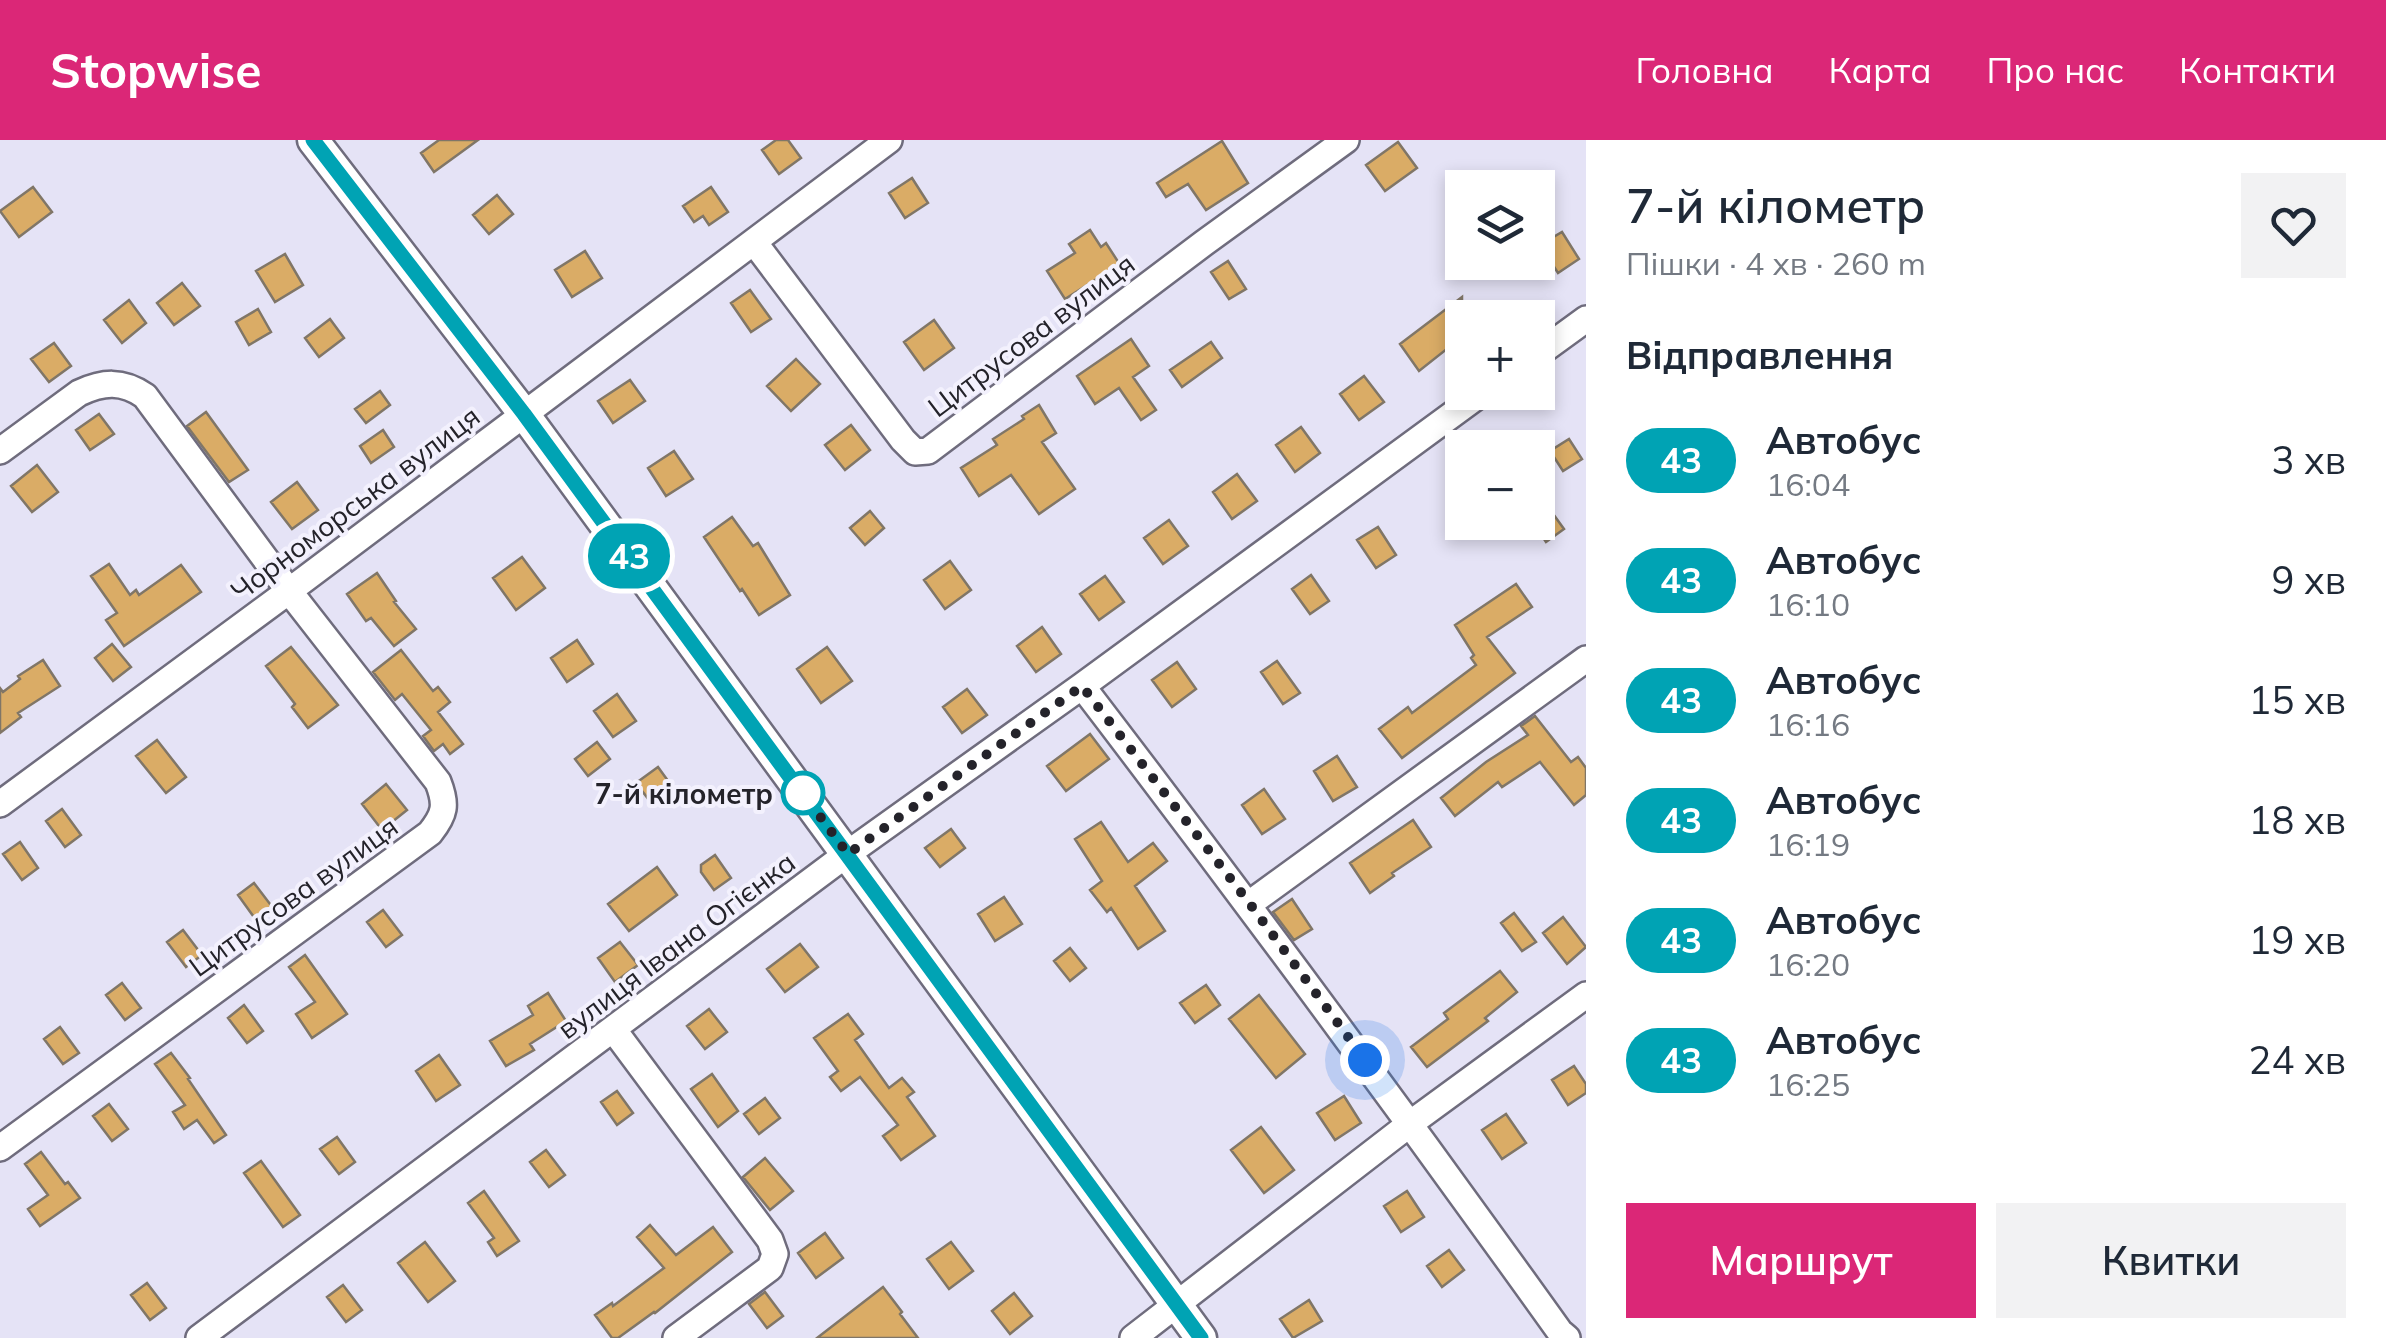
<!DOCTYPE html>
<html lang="uk">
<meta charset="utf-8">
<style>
:root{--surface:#fff;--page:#f2f2f3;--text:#1f2937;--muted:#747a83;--accent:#db2777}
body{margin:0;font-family:Mulish,sans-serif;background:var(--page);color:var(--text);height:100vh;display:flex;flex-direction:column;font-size:38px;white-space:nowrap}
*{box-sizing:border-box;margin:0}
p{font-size:32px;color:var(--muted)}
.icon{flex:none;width:55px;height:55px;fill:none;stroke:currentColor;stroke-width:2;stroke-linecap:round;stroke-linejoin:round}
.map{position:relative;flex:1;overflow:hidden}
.side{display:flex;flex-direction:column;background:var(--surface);width:800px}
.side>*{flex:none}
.badge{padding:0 20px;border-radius:32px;font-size:35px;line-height:65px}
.controls{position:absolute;left:1445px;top:30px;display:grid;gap:20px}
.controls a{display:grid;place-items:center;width:110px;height:110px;border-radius:0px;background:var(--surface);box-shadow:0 5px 15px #0003;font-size:50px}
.you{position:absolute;width:50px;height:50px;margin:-25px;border:8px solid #fff;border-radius:50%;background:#1a73e8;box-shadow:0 0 0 15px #1a73e833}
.map>.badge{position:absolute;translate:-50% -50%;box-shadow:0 0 0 5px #fff}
h2{padding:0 40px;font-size:38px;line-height:90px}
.round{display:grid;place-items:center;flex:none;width:105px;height:105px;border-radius:0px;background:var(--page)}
.summary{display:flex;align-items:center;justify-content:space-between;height:170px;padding:0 40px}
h1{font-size:48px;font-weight:600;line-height:75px}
.cta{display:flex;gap:20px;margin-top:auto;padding:20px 40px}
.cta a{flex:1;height:115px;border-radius:0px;background:var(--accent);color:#fff;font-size:40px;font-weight:600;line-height:115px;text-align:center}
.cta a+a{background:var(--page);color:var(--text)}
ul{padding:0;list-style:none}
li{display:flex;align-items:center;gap:30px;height:120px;padding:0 40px}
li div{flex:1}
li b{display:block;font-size:38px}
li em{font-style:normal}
li .badge{min-width:110px;font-weight:700;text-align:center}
header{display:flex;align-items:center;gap:60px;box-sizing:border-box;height:140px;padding:0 50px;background:var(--accent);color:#fff}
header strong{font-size:48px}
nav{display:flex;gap:55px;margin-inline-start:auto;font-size:35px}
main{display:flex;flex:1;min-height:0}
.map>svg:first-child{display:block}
.building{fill:#daac66;stroke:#807667;stroke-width:2.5}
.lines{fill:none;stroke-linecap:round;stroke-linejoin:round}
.minor-casing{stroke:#6f6c7d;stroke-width:30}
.tertiary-casing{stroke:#6f6c7d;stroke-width:35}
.minor{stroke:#fff;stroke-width:25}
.tertiary{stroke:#fff;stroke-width:30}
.line-casing{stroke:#fff;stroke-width:22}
.line{stroke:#00a3b4;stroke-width:15}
.walk{stroke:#24232a;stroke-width:10;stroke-dasharray:0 18}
.stop-dot{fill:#fff;stroke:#00a3b4;stroke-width:5}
.labels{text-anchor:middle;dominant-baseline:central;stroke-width:8;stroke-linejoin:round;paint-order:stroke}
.street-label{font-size:28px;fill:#24232a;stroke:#f3f1fd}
.stop-label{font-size:28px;font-weight:bold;fill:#24232a;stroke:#f3f1fd;text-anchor:end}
</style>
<header>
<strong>Stopwise</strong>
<nav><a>Головна</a><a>Карта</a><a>Про нас</a><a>Контакти</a></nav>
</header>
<main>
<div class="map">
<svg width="1586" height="1198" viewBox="0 0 1586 1198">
<rect width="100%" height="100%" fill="#e5e3f6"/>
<path class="building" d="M 439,0 L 478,0 L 434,32 L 421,13 Z
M 776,0 L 788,0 L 801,18 L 779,34 L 762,10 Z
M 1222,1 L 1248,43 L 1206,70 L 1188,44 L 1166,57 L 1157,43 Z
M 1398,2 L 1417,28 L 1385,51 L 1366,25 Z
M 912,38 L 928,63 L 905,78 L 889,53 Z
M 33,47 L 52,72 L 19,97 L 0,71 Z
M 711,47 L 728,72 L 709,85 L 703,76 L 694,82 L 683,66 Z
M 497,55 L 513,74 L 489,94 L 473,75 Z
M 1090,90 L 1101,107 L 1106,103 L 1124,131 L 1108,142 L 1103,135 L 1065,159 L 1047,131 L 1075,113 L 1069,104 Z
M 1562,92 L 1579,119 L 1558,133 L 1540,105 Z
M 585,111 L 602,138 L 572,157 L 555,130 Z
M 285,114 L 303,145 L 275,162 L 256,131 Z
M 1228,121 L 1246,149 L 1229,159 L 1211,132 Z
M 182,143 L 200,166 L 174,185 L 157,163 Z
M 750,150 L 771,179 L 751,192 L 731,163 Z
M 1462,157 L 1462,197 L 1419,231 L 1400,204 Z
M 129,160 L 146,183 L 122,203 L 104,180 Z
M 258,169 L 271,192 L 249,205 L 236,182 Z
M 330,179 L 344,198 L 319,217 L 305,198 Z
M 934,180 L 954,208 L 924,230 L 904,202 Z
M 1131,199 L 1149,226 L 1133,237 L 1156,270 L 1141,280 L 1119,248 L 1095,264 L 1077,236 Z
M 1211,202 L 1222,218 L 1182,247 L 1170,230 Z
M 54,203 L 71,226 L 49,242 L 31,219 Z
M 796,219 L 820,244 L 791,271 L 767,246 Z
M 1364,236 L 1384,262 L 1359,280 L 1340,254 Z
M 630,240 L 645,261 L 613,283 L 598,261 Z
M 380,251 L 390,265 L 366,283 L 355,269 Z
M 1039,265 L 1056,293 L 1042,302 L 1075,349 L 1039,374 L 1011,335 L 979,356 L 961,328 L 997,305 L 993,299 L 1024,279 L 1022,276 Z
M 206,272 L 248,330 L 229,342 L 187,286 Z
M 99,274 L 114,294 L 90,310 L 76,290 Z
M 851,285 L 870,310 L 845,330 L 825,305 Z
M 1301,287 L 1320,313 L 1295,332 L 1276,305 Z
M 383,290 L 394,307 L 371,323 L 360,306 Z
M 1569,299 L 1582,319 L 1563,331 L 1550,311 Z
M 674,311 L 693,339 L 666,356 L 648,328 Z
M 37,325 L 58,352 L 32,372 L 11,346 Z
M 1237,334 L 1257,361 L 1232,379 L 1213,352 Z
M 297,342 L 318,370 L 292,389 L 271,362 Z
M 1538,353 L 1564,389 L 1546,402 L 1538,390 Z
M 870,371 L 884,388 L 865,405 L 850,388 Z
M 732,377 L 753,406 L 758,403 L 790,455 L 759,475 L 742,449 L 740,451 L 704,397 Z
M 1169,380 L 1188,406 L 1163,424 L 1144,398 Z
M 1378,387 L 1396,415 L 1376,428 L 1357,400 Z
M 522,417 L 545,448 L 516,470 L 493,438 Z
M 950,421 L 971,450 L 945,469 L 924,440 Z
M 109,424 L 130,455 L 136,450 L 139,455 L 181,425 L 201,452 L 124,506 L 106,480 L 117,473 L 91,436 Z
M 377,433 L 396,461 L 394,462 L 416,489 L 394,506 L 371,478 L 366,481 L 347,454 Z
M 1311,435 L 1329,461 L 1310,474 L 1292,449 Z
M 1105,436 L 1124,462 L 1099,480 L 1080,454 Z
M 1516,444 L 1532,467 L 1487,497 L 1515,533 L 1402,618 L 1379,589 L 1408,567 L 1412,573 L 1476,525 L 1471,518 L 1474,515 L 1455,485 Z
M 1042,487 L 1061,514 L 1036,532 L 1017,506 Z
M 577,500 L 593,524 L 567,542 L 551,518 Z
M 112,504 L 131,527 L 113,541 L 95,518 Z
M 291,507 L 338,565 L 308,588 L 292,567 L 295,564 L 266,526 Z
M 827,507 L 852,541 L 821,563 L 797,529 Z
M 401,510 L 433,551 L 438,547 L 450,562 L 438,572 L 463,604 L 450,614 L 443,604 L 434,611 L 423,596 L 431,590 L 402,554 L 395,560 L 373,532 Z
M 43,520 L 60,546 L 18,573 L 21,577 L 0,593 L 0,548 L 3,552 L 20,539 L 18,536 Z
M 1277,521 L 1300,553 L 1283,564 L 1261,532 Z
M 1177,522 L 1196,549 L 1172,567 L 1152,540 Z
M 967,549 L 987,575 L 962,593 L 943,567 Z
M 617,554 L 636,581 L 613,597 L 594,571 Z
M 1535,576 L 1571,622 L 1578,617 L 1586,628 L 1586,655 L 1574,665 L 1540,622 L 1502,647 L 1498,642 L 1455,676 L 1441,658 L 1486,622 L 1528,595 L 1521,586 Z
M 1090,594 L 1109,619 L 1066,651 L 1047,626 Z
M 157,600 L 186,637 L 166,653 L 136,616 Z
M 597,602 L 610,619 L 588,636 L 575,619 Z
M 1337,616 L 1357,647 L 1333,661 L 1314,631 Z
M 658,627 L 671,645 L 649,660 L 636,643 Z
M 386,644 L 407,670 L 382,690 L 362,664 Z
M 1264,649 L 1285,679 L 1262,694 L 1242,665 Z
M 62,669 L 81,695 L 65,707 L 46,681 Z
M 1413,680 L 1431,707 L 1392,733 L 1394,736 L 1370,753 L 1350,723 Z
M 1101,682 L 1128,722 L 1153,703 L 1167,721 L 1135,746 L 1165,791 L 1138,809 L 1111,768 L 1107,772 L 1090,750 L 1102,741 L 1075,699 Z
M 951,689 L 965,708 L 940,727 L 925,708 Z
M 20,702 L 38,728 L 22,740 L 3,714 Z
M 715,715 L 731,738 L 714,750 L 701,732 L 701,725 Z
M 657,727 L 677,755 L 629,791 L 608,764 Z
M 254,743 L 273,768 L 256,780 L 238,755 Z
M 1004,757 L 1022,784 L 995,801 L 978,774 Z
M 1292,759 L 1312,789 L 1294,800 L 1273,772 Z
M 383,770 L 402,795 L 386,807 L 367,782 Z
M 1514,773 L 1536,802 L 1522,811 L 1501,783 Z
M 1563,777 L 1586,807 L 1567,824 L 1543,793 Z
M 183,790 L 202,815 L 186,827 L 167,802 Z
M 620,802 L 638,825 L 615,842 L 598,818 Z
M 800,804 L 818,827 L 785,852 L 767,829 Z
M 1070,808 L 1086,828 L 1070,841 L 1054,821 Z
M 305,815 L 347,874 L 312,898 L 296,874 L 315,862 L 289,827 Z
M 1500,831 L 1517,852 L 1485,878 L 1488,881 L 1427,927 L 1411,907 L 1448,879 L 1444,873 Z
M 122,843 L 141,868 L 125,880 L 106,855 Z
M 1206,845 L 1220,865 L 1195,883 L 1180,863 Z
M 548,853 L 566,881 L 530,904 L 534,910 L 506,926 L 490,901 L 533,875 L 528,866 Z
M 1259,855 L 1305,914 L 1276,938 L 1229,879 Z
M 244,865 L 263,891 L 247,903 L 228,878 Z
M 709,869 L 727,892 L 705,909 L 687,886 Z
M 848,874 L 863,894 L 855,900 L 889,948 L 902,938 L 914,952 L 907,957 L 935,996 L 901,1020 L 883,996 L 898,985 L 860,937 L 841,951 L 830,937 L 838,931 L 814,898 Z
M 60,887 L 79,913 L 63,924 L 44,899 Z
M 171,913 L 190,938 L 188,939 L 226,995 L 214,1003 L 197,980 L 184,989 L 173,972 L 185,965 L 155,924 Z
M 439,915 L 460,945 L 436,961 L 416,931 Z
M 1574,926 L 1586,944 L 1586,953 L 1568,965 L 1552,940 Z
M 712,934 L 738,971 L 718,987 L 691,949 Z
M 617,951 L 633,973 L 617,985 L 601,962 Z
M 1344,956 L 1361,983 L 1335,1000 L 1317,973 Z
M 765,958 L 780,978 L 759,994 L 744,974 Z
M 109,964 L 128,989 L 112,1001 L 93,976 Z
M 1506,974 L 1526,1003 L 1502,1019 L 1482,990 Z
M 1261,987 L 1294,1030 L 1264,1053 L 1231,1010 Z
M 337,997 L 355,1022 L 339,1034 L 320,1009 Z
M 546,1010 L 565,1035 L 549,1047 L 530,1022 Z
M 41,1012 L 65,1044 L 68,1042 L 80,1058 L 40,1086 L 28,1069 L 48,1055 L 25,1024 Z
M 765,1018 L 793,1051 L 770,1070 L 743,1037 Z
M 261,1021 L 300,1075 L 283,1087 L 244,1033 Z
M 484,1051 L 519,1101 L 497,1116 L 488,1102 L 494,1098 L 468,1063 Z
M 1407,1051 L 1424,1077 L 1401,1092 L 1384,1066 Z
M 650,1085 L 676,1115 L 713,1087 L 732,1112 L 655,1173 L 654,1172 L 618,1198 L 612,1198 L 595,1175 L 612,1163 L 613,1166 L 664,1128 L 637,1097 Z
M 825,1093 L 843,1118 L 816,1138 L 798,1113 Z
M 425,1102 L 455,1141 L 428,1162 L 398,1123 Z
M 951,1102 L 973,1131 L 949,1149 L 927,1119 Z
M 1449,1110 L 1464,1130 L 1442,1147 L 1427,1126 Z
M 147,1143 L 166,1168 L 150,1180 L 131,1155 Z
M 343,1145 L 362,1170 L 346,1182 L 327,1157 Z
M 883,1147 L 902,1172 L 900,1174 L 918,1198 L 817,1198 Z
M 765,1152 L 783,1176 L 767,1188 L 749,1164 Z
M 1014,1153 L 1032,1176 L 1010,1194 L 992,1171 Z
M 1309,1160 L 1322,1181 L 1293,1198 L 1280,1179 Z"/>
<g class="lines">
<g class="minor-casing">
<path id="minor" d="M 754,102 L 903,300 L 915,312 L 928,311 L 1204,103 L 1346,0
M 1538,214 L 1586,179
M 0,311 L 79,253 C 103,242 122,240 145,256 L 289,451 L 438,642 C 447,665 445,674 430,693 L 0,1008
M 1082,546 C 1245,759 1404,974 1560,1192 L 1567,1198
M 0,664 L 289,451 L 889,0
M 1249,764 L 1586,519
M 613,889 L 770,1100 L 775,1114 L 770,1128 L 676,1198
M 199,1198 L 847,714 L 1082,546 L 1483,252
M 1133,1198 L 1411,983 L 1586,855"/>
</g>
<g class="tertiary-casing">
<path id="tertiary" d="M 313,0 L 524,274 L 1201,1198"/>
</g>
<use href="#minor" class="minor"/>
<use href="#tertiary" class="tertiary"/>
</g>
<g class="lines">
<g class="line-casing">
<path id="line" d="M 313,0 L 524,274 L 1201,1198"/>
</g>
<use href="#line" class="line"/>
<path class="walk" d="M 803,653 L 801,651 L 848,714 L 1082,546 L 1250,764 L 1365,920"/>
</g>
<circle class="stop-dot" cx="803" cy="653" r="20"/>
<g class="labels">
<g class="street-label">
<text transform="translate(1031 195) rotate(-37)">Цитрусова вулиця</text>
<text transform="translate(355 363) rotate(-37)">Чорноморська вулиця</text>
<text transform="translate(293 756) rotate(-36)">Цитрусова вулиця</text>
<text transform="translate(676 805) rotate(-37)">вулиця Івана Огієнка</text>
</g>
<g class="stop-label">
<text x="773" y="653">7-й кілометр</text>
</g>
</g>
</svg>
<div class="controls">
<a><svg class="icon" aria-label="layers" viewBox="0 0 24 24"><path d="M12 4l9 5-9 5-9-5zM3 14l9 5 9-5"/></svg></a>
<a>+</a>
<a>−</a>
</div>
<div class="you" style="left:1365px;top:920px"></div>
<b class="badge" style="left:629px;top:416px;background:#00a3b4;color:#fff">43</b>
</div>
<section class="side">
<div class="summary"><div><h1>7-й кілометр</h1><p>Пішки · 4 хв · 260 m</p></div><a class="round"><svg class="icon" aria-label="heart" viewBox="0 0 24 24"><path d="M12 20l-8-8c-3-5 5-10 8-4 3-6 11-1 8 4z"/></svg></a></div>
<h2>Відправлення</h2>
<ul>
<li><span class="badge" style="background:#00a3b4;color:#fff">43</span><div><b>Автобус</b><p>16:04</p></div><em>3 хв</em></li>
<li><span class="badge" style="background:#00a3b4;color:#fff">43</span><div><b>Автобус</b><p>16:10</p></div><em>9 хв</em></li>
<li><span class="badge" style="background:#00a3b4;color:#fff">43</span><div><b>Автобус</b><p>16:16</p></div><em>15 хв</em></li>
<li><span class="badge" style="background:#00a3b4;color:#fff">43</span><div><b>Автобус</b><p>16:19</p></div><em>18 хв</em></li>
<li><span class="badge" style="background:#00a3b4;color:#fff">43</span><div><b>Автобус</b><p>16:20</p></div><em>19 хв</em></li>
<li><span class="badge" style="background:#00a3b4;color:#fff">43</span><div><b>Автобус</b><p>16:25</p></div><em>24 хв</em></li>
</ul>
<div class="cta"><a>Маршрут</a><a>Квитки</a></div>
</section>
</main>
